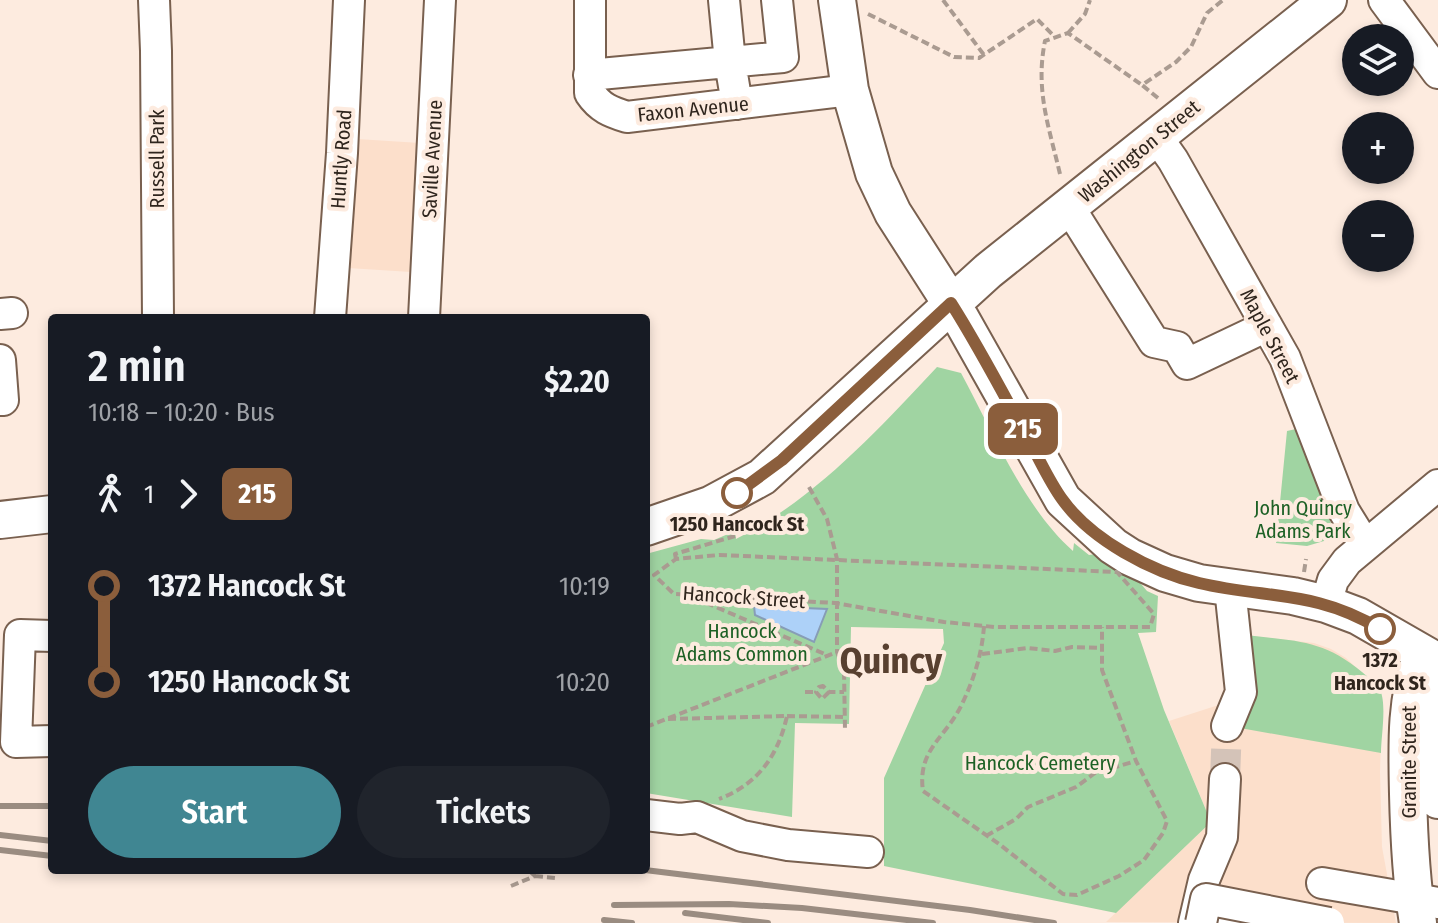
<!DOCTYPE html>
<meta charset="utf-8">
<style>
:root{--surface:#171b24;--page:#20242c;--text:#f1f3f6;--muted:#9ea1a6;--accent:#408692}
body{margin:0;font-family:"Fira Sans Condensed",sans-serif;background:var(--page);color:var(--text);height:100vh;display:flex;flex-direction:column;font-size:30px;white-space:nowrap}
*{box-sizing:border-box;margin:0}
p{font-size:26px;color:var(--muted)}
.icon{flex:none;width:44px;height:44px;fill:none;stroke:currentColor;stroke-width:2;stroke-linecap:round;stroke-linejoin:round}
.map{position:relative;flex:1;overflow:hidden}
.side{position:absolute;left:48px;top:314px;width:602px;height:560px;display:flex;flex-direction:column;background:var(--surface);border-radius:8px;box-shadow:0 4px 12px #0003}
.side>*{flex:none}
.badge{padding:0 16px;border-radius:12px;font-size:28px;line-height:52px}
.controls{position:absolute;left:1342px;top:24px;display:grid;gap:16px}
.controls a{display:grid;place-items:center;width:72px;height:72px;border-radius:50%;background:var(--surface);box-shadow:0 4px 12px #0003;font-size:40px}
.map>.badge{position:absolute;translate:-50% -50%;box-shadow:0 0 0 4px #fff}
.legs{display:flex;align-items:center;gap:12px;height:88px;padding:0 40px;font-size:26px}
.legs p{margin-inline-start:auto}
.headline{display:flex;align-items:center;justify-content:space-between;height:136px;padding:0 40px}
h1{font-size:44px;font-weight:600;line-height:60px}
.cta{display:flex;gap:16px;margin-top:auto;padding:16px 40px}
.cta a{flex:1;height:92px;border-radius:48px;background:var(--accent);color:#fff;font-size:32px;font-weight:600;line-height:92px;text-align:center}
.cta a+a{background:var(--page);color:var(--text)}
ul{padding:0 40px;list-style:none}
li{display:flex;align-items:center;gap:28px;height:96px;font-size:30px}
li i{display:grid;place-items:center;width:12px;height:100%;margin:0 10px;background:currentColor}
li i::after{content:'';width:20px;height:20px;margin:-10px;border:6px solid;border-radius:50%;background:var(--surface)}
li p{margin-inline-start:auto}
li:first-child i{background:linear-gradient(#0000 50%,currentColor 0)}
li:last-child i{background:linear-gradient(currentColor 50%,#0000 0)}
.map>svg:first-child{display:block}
.built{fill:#fcdfcb}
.green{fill:#a0d4a2}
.water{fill:#add1f8;stroke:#879db6;stroke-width:2}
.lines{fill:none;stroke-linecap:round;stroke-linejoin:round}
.minor-tunnel{stroke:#d4c3b8;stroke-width:30;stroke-dasharray:30 15;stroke-linecap:butt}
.minor-casing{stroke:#79604f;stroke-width:34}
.major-casing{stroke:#79604f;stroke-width:40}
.path{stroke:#aa9b91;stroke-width:4;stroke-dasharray:8 4;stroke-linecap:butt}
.minor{stroke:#fff;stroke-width:30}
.major{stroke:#fff;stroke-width:36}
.rail{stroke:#9a8c81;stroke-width:6}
.minor-bridge-casing{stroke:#79604f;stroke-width:34;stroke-linecap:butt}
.minor-bridge{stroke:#fff;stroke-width:30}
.line-1-casing{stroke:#fff;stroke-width:18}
.line-1{stroke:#8b5e3c;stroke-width:12}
.stop-1-dot{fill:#fff;stroke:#8b5e3c;stroke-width:4}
.labels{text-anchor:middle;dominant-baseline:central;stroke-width:8;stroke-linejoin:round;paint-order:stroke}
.street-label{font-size:20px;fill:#2f251d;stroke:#fdebdf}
.park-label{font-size:20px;fill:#1d6125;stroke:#fdebdf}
.stop-label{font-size:20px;font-weight:bold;fill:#2f251d;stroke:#fdebdf}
.town-label{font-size:36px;font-weight:bold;fill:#584030;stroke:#fdebdf}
</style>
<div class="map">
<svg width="1438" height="923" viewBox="0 0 1438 923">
<rect width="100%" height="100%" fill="#fdebdf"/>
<path class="built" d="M 357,139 L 420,143 L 411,272 L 348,268 Z
M 1225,633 L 1314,643 L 1331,649 L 1346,658 L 1380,690 L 1382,700 L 1380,772 L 1382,847 L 1396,923 L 1106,922 L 1211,822 L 1169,721 L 1234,700 Z"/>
<path class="green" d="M 937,367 L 961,373 C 992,430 1024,508 1073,551 L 1074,543 L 1089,555 L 1096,554 L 1136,578 L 1147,591 L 1158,596 L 1156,632 L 1138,633 L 1164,710 L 1211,822 L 1116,913 L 884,866 L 884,778 L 944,643 L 943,629 L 851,627 L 849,724 L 795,723 L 792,817 L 646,793 L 646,554 L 701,539 L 714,540 L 735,531 L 736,539 C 815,499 877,431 937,367 Z
M 1296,429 L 1332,526 L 1324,541 L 1307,546 L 1276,543 L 1287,431 Z
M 1245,635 C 1294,641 1323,639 1362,672 C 1368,677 1376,683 1380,690 C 1387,704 1381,737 1381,753 L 1240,728 Z"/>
<path class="water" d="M 754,606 L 827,609 L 814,642 L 755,615 Z"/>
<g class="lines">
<path class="minor-tunnel" d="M 1225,779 L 1227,726"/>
<g class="minor-casing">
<path id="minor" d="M 154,0 L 156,51 L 158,318
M 590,0 L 590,93 C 600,108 611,112 627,117 L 850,90
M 724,0 L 730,62 L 737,104
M 1384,0 L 1438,73
M 589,75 L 783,57 L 777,0
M 1156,136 L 1173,160 L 1285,358 L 1344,511 L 1365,545
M 1069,207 L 1154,342 L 1177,347 L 1187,364 L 1267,326
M 0,314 L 12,313
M 330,318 L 342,153 L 349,0
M 424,318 L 440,0
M 0,360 L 3,400 L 0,400
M 1326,604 L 1333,580 L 1347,561 L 1438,485
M 52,636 L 20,635 L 16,742 L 52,741
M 1227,726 L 1241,692 L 1230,588
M 646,815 L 680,819 L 697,817 L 742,836 L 788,845 L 868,852
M 1322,883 L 1438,903
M 1197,913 L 1247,923
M 1194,923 L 1204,880 L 1222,837 L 1225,779"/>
</g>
<g class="major-casing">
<path id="major" d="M 837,0 L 850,90 L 874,173 L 893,213 L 961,319 L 1063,500 L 1113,546 L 1130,557 L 1165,573 L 1199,583 L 1293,596 L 1326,604 L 1358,616 L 1438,662
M 0,520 L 52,514
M 646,527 L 710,505 L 762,477 L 988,271 L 1328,0
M 1424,664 L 1433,713 L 1438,800
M 1418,923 C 1411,880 1409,838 1408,794 C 1407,745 1405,701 1422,654"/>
</g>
<path class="path" d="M 943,0 L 984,55
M 868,14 L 954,57 L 979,58 L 1037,19 L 1055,37
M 1068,33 L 1085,14 L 1090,0
M 1158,98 L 1142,85 L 1176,62 L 1191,47 L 1207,13 L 1223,0
M 1060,174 C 1049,127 1035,90 1045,41 L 1068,33 L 1142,85
M 809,487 L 827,519 L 837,559 L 837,652 L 844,670 L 845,730
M 719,555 L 1117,572 L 1154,614 L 1150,627 L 995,627 L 944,622 L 835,603 L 674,594 L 654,575 L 676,559 Z
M 676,559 L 675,554 L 735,536
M 1304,572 L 1306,559
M 695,598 L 827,655
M 984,626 C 982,654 974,679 962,704 C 946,738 917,749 923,791 L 999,844 L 1063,894 L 1077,895 L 1088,890 L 1119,876 L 1144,860 L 1163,833 L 1167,821 L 1136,761 L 1102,670 L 1102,627
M 982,654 L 1028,648 L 1055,651 L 1072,647 L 1102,648
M 805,692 L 816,692
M 829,692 L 822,699 L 816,692 L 819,687 L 823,686 L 829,692 L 844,692
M 787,716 L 843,717
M 668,719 L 787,716 C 778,756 758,784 719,799
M 646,727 L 837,652
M 986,836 L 1016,819 L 1028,807 L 1076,787 L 1095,773 L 1136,761
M 535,876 L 556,878
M 511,886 L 535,876 L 528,870"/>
<use href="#minor" class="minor"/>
<use href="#major" class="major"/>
<path class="rail" d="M 0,806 L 52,806
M 0,835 L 52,841
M 0,850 L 52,856
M 645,870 L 970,910 L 1054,923
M 614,905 L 729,904 L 802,908 L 933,923
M 685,913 L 768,923
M 604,920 L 632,923"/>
<g class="minor-bridge-casing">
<path id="minor-bridge" d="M 1201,923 L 1206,899 L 1329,923"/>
</g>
<use href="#minor-bridge" class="minor-bridge"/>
</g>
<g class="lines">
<g class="line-1-casing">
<path id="line-1" d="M 737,493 L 782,460 L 951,303 C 979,347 1004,395 1029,441 C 1040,460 1049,481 1062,499 C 1091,540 1152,572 1199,583 C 1267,599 1316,590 1380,629"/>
</g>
<use href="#line-1" class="line-1"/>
</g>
<g class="stop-1-dot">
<circle cx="737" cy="493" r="14"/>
<circle cx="1380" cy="629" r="14"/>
</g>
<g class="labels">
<g class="street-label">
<text transform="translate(693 109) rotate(-6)">Faxon Avenue</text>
<text transform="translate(1139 151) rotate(-39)">Washington Street</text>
<text transform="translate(157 159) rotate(-90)">Russell Park</text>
<text transform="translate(341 159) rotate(-86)">Huntly Road</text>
<text transform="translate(432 159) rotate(-87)">Saville Avenue</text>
<text transform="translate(1270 336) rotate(62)">Maple Street</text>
<text transform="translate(744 597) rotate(4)">Hancock Street</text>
<text transform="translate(1409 762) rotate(-90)">Granite Street</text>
</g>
<g class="park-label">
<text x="1303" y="508">John Quincy<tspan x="1303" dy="23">Adams Park</tspan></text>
<text x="742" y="631">Hancock<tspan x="742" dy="23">Adams Common</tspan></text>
<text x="1040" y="763">Hancock Cemetery</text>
</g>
<g class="stop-label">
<text x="737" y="524">1250 Hancock St</text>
<text x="1380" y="660">1372<tspan x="1380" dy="23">Hancock St</tspan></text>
</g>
<g class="town-label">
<text x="891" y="661">Quincy</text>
</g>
</g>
</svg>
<div class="controls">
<a><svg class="icon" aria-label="layers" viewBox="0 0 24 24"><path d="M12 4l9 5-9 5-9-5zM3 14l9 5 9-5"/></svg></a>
<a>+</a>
<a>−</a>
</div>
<b class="badge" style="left:1023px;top:429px;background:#8b5e3c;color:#fff">215</b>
<section class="side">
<div class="headline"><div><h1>2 min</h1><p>10:18 – 10:20 · Bus</p></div><b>$2.20</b></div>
<div class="legs"><svg class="icon" aria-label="walk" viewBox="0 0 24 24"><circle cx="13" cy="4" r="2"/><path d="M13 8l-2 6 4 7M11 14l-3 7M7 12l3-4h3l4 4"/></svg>1<svg class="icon" aria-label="forward" viewBox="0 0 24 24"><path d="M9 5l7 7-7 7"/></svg><b class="badge" style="background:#8b5e3c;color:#fff">215</b></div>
<ul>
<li><i style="color:#8b5e3c"></i><b>1372 Hancock St</b><p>10:19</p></li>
<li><i style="color:#8b5e3c"></i><b>1250 Hancock St</b><p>10:20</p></li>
</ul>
<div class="cta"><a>Start</a><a>Tickets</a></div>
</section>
</div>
